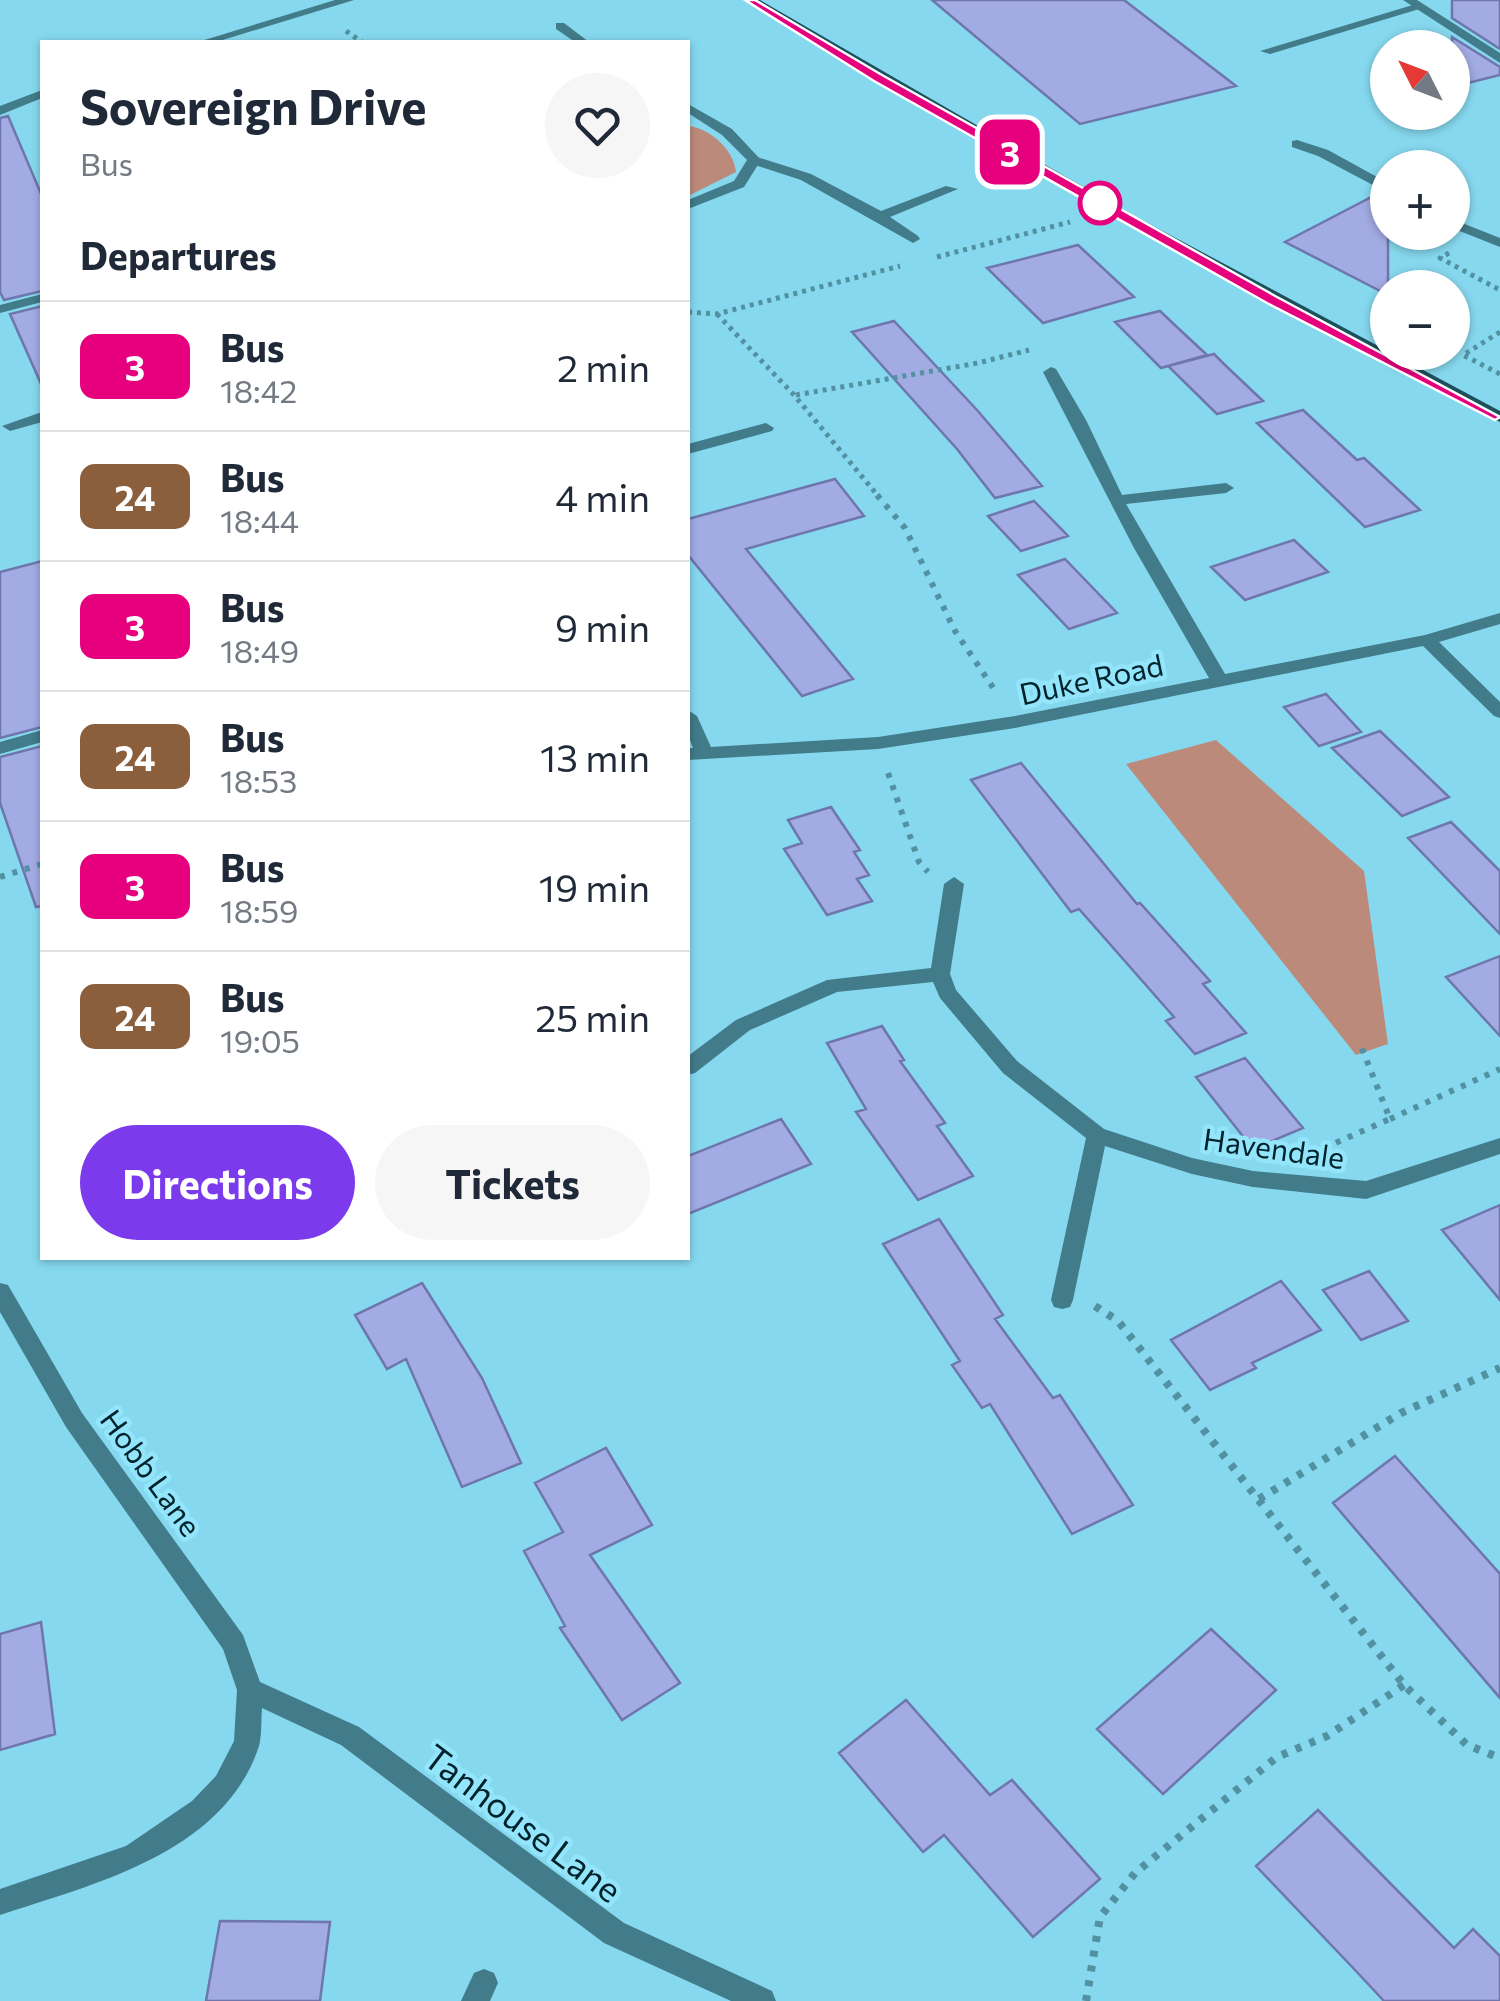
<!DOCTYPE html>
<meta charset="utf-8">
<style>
:root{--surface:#fff;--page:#f6f6f7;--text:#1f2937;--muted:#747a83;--line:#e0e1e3;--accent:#7c3aed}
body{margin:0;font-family:Commissioner,sans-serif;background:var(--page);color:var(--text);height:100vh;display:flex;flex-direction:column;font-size:38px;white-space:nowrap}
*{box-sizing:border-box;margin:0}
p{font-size:32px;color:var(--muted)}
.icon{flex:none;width:55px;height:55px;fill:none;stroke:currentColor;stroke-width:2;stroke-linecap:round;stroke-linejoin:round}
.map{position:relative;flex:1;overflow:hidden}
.side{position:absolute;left:40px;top:40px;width:650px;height:1220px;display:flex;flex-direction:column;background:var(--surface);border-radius:0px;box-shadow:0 2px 8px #0004}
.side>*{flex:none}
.badge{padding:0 20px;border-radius:15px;font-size:35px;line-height:65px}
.needle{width:65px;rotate:312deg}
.fabs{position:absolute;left:1370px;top:30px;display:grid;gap:20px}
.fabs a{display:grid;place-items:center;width:100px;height:100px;border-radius:50%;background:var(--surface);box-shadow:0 2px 8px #0004;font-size:50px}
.map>.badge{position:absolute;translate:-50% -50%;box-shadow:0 0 0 5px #fff}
h2{padding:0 40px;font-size:38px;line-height:90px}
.round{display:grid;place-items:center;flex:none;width:105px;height:105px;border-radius:52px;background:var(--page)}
.overview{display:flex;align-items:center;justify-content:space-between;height:170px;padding:0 40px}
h1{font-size:48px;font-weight:700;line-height:75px}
.primary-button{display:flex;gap:20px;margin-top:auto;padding:20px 40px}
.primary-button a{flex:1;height:115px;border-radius:60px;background:var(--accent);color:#fff;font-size:40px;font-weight:700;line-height:115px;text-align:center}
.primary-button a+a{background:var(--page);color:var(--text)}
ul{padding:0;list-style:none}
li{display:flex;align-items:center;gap:30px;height:130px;padding:0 40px;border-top:2px solid var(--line)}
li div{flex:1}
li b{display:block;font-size:38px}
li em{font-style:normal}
li .badge{min-width:110px;font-weight:700;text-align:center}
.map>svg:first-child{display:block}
.green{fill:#bc8a7b}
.building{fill:#a2abe3;stroke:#6e76ad;stroke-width:2.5}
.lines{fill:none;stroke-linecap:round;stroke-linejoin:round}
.path-far2{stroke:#5291a1;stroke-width:5;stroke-dasharray:4 5;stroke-linecap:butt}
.path-far1{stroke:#5291a1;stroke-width:6;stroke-dasharray:5 8;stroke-linecap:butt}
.path{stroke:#5291a1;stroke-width:8;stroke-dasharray:6 9;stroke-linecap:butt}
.lane{fill:#427b89;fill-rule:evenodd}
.street{fill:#427b89;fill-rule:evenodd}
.secondary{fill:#1c505c;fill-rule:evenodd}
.line{fill:#e6007e;stroke:#fff;stroke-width:2.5}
.stop-dot{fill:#fff;stroke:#e6007e;stroke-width:5}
.labels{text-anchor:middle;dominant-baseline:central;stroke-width:9;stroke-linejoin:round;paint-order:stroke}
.street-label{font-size:30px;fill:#00222a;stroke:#93e5fb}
.near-street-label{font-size:35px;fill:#00222a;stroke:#93e5fb}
</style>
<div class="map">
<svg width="1500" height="2001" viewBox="0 0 1500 2001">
<rect width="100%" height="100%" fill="#86d8ee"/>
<path class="green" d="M 688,126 C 710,128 734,150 736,172 L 688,196 Z
M 1216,740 L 1364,871 L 1388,1044 L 1356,1055 L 1126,764 Z"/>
<path class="building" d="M 932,0 L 1124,0 L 1236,86 L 1080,124 Z
M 1452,0 L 1500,0 L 1500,49 L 1452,18 Z
M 1452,37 L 1500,67 L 1500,75 L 1452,87 Z
M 8,116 L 42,196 L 42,291 L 4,300 L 0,292 L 0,118 Z
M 1379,193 L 1388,196 L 1388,295 L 1285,242 Z
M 1078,245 L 1134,297 L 1043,323 L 987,268 Z
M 42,306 L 42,386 L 10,314 Z
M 1160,311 L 1179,329 L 1207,355 L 1161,368 L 1115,322 Z
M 894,321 L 977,410 L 1042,486 L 995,498 L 957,449 L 852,332 Z
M 1214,354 L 1225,365 L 1263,401 L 1217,414 L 1168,366 Z
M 1303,410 L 1357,460 L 1364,458 L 1420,510 L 1365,527 L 1257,423 Z
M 835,479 L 864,516 L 746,549 L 853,679 L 802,696 L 688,555 L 688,519 Z
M 1034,501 L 1068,536 L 1021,551 L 988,516 Z
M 1294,540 L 1328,572 L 1245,600 L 1211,567 Z
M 1065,559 L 1117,613 L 1069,629 L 1018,575 Z
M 42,561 L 42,727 L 0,738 L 0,572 Z
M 1326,694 L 1361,732 L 1319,746 L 1284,707 Z
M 1380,731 L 1449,797 L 1402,816 L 1332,748 Z
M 42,746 L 42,906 L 36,907 L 0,803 L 0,757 Z
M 1021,763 L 1137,904 L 1140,903 L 1210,981 L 1203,984 L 1246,1033 L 1195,1054 L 1166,1021 L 1174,1017 L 1079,909 L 1071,912 L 971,780 Z
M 831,807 L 860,850 L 854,852 L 869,875 L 857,879 L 872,901 L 827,915 L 784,849 L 802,843 L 788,820 Z
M 1451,822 L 1500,871 L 1500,934 L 1408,838 Z
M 1500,956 L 1500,1036 L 1446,977 Z
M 882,1026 L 904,1060 L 900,1061 L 945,1123 L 937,1126 L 973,1176 L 918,1200 L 856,1112 L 866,1109 L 827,1043 Z
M 1245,1058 L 1303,1128 L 1253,1149 L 1196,1077 Z
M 781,1119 L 811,1164 L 688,1214 L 688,1156 Z
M 1500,1205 L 1500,1300 L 1442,1230 Z
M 939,1219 L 1003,1315 L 995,1319 L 1053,1398 L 1060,1395 L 1133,1505 L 1072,1534 L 990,1404 L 982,1408 L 952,1365 L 960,1361 L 883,1244 Z
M 1369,1271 L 1408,1321 L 1361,1340 L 1323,1290 Z
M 1281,1281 L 1321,1330 L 1252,1363 L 1256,1368 L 1210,1390 L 1171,1340 Z
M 422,1283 L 482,1378 L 521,1463 L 462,1487 L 406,1359 L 387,1369 L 355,1315 Z
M 606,1448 L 652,1525 L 590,1555 L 680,1683 L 622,1720 L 560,1628 L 565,1626 L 524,1551 L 563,1532 L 535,1483 Z
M 1395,1456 L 1500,1574 L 1500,1698 L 1333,1503 Z
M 41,1622 L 55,1734 L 0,1750 L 0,1634 Z
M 1211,1629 L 1276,1690 L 1163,1794 L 1097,1729 Z
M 906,1700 L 990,1795 L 1012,1780 L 1100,1879 L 1033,1937 L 944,1835 L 923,1852 L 839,1753 Z
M 1318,1810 L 1454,1948 L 1473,1929 L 1500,1956 L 1500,2001 L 1384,2001 L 1355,1970 L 1256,1866 Z
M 220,1921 L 330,1922 L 320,2001 L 206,2001 Z"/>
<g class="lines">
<path class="path-far2" d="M 346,31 L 362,42
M 1449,253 L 1440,258 L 1500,290
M 937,257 L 1070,222
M 688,312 L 717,314 L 900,266
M 717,314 L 794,395 L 879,497
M 1500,332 L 1463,355 L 1500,374
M 796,395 L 978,363 L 1029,350"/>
<path class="path-far1" d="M 877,495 L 905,528 L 955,631 L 996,692
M 888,773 L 919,862 L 928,872
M 0,877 L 42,864
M 1390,1119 L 1500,1069
M 1324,1148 L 1390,1119 L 1361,1046"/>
<path class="path" d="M 1322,1149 L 1330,1146
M 1095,1306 L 1118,1321 L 1404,1685 L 1467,1745 L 1500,1758
M 1259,1499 L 1401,1413 L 1500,1368
M 1086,2001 L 1100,1917 L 1135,1873 L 1277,1757 L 1327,1736 L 1404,1685"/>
<path class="lane" d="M 1416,4 L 1426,7 L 1270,54 L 1260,51 Z
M 754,156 L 811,174 L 881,211 L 946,186 L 958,189 L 890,217 L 918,236 L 920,239 L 913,243 L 801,180 L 749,163 L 749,157 Z
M 42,412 L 42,422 L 10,431 L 2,426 Z
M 766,423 L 774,428 L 772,431 L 688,454 L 688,444 Z
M 42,730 L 42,742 L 0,754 L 0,742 Z
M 484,1969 L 494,1973 L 498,1983 L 490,2001 L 461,2001 L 474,1973 Z"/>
<path class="street" d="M 335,0 L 354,0 L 216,42 L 198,42 Z
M 1403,0 L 1417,0 L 1500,53 L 1500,63 Z
M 556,23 L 564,23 L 589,42 L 575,42 L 556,29 Z
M 42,90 L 42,98 L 0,115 L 0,106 Z
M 688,104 L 732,129 L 761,160 L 744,187 L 688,209 L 688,200 L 734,181 L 747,160 L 722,135 L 688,113 Z
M 1297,140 L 1328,150 L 1388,183 L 1388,193 L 1318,156 L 1292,147 L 1292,141 Z
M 1452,219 L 1500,238 L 1500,247 L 1452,228 Z
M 42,294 L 42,302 L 0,313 L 0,305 Z
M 1051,367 L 1056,369 L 1086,420 L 1122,495 L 1226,483 L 1234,488 L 1226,493 L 1126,504 L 1225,674 L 1425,635 L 1500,613 L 1500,624 L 1439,642 L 1500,702 L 1500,718 L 1494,716 L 1423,646 L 1015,728 L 878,749 L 688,760 L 688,748 L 693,748 L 688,735 L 688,710 L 697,716 L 711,747 L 878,737 L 1015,716 L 1209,678 L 1134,548 L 1043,372 Z
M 954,877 L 964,884 L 950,974 L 956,990 L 1017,1061 L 1104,1129 L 1192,1158 L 1253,1171 L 1366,1181 L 1500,1138 L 1500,1154 L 1366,1199 L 1253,1187 L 1192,1174 L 1105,1146 L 1073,1300 L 1070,1307 L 1062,1309 L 1054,1307 L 1051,1300 L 1086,1138 L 1003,1073 L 940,998 L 933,982 L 837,992 L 750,1030 L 695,1073 L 688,1075 L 688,1056 L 736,1020 L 827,980 L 931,968 L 944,884 Z
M 0,1283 L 8,1285 L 82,1413 L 243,1635 L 260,1682 L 359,1727 L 624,1923 L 772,1991 L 776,2001 L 731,2001 L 604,1943 L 341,1745 L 262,1708 C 261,1720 262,1735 259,1746 C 224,1853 94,1884 0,1915 L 0,1889 L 126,1846 L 192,1801 L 216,1776 L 234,1741 L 237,1690 L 223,1649 L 66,1427 L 0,1312 Z"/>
<path class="secondary" d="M 745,0 L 760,0 L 1127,212 L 1500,411 L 1500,422 L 1117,218 L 931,112 Z"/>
</g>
<path class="line" d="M 745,0 L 755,0 L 882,75 L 1277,297 L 1500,417 L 1495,420 L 1267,303 L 874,81 Z"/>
<circle class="stop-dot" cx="1100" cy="203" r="20"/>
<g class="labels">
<g class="street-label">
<text transform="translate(1091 678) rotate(-12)">Duke Road</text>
<text transform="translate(1274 1147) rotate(8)">Havendale</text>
<text transform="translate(152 1472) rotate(54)">Hobb Lane</text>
</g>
<g class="near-street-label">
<text transform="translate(524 1822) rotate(37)">Tanhouse Lane</text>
</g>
</g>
</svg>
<div class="fabs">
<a><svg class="needle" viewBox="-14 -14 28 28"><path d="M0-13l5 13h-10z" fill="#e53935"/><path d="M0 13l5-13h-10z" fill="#747a83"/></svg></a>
<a>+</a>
<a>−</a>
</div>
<b class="badge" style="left:1010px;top:152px;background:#e6007e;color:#fff">3</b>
<section class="side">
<div class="overview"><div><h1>Sovereign Drive</h1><p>Bus</p></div><a class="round"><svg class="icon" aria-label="heart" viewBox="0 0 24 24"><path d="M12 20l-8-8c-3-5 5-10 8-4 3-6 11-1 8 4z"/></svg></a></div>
<h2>Departures</h2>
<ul>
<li><span class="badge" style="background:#e6007e;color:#fff">3</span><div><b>Bus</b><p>18:42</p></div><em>2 min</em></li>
<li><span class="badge" style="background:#8b5e3c;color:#fff">24</span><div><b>Bus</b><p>18:44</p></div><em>4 min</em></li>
<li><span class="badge" style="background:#e6007e;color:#fff">3</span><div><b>Bus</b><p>18:49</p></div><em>9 min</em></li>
<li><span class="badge" style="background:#8b5e3c;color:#fff">24</span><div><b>Bus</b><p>18:53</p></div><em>13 min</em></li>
<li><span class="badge" style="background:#e6007e;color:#fff">3</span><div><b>Bus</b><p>18:59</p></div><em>19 min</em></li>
<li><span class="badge" style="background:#8b5e3c;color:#fff">24</span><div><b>Bus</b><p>19:05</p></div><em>25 min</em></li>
</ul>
<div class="primary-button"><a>Directions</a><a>Tickets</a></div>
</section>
</div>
